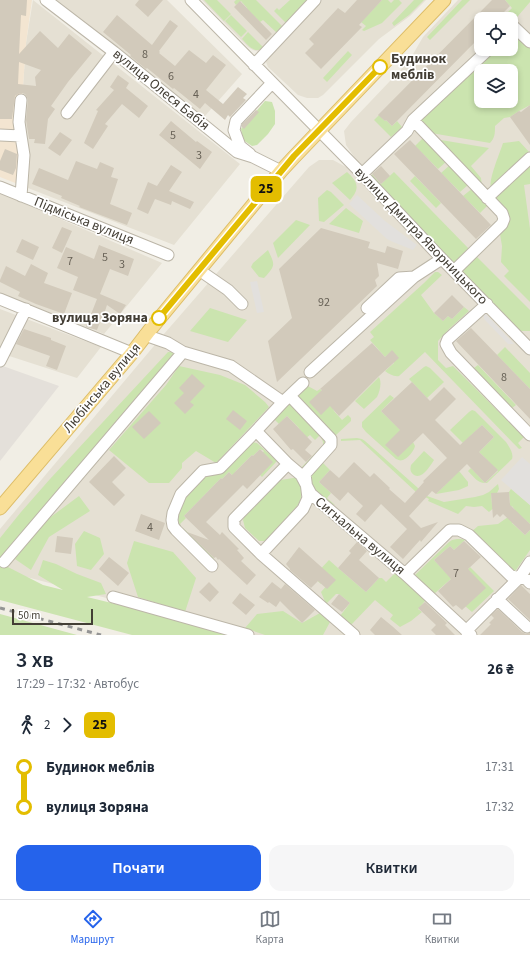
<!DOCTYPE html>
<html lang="uk">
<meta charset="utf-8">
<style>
:root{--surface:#fff;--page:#f6f6f7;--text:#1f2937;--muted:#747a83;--line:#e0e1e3;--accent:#2563eb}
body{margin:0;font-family:"Source Sans 3",sans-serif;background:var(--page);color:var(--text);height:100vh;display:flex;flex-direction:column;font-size:15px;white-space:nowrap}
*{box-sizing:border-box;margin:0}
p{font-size:13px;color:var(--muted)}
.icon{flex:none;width:22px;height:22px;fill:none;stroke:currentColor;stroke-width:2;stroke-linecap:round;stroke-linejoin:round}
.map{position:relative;height:635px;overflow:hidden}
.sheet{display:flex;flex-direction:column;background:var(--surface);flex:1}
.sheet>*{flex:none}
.badge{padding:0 8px;border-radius:6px;font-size:14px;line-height:26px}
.buttons{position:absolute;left:474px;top:12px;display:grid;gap:8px}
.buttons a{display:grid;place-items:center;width:44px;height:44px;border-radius:8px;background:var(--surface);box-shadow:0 2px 6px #0003;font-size:20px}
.scale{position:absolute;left:12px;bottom:10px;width:81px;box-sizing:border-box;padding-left:4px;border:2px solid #433e35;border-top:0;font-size:11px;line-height:14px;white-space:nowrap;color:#433e35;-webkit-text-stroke:3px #fff;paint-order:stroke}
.map>.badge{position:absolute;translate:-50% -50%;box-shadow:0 0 0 2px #fff}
.legs{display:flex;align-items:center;gap:6px;height:44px;padding:0 16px;font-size:13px}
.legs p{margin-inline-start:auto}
.overview{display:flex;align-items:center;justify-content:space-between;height:68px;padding:0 16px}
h1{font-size:22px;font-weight:600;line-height:30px}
.action{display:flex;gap:8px;margin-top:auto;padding:8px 16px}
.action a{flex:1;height:46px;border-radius:12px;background:var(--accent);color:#fff;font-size:16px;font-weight:600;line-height:46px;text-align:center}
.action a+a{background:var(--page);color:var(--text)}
ul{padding:0 16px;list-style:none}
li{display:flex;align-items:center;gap:14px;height:40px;font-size:15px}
li i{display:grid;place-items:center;width:6px;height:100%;margin:0 5px;background:currentColor}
li i::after{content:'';width:10px;height:10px;margin:-5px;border:3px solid;border-radius:50%;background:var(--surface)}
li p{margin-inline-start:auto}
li:first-child i{background:linear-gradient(#0000 50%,currentColor 0)}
li:last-child i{background:linear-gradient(currentColor 50%,#0000 0)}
.dock{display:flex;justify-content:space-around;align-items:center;height:56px;border-top:1px solid var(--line);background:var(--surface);font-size:11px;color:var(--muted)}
.dock a{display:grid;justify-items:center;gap:2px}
.dock .on{color:var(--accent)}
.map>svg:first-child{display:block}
.residential{fill:#e5e0d3;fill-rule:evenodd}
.commercial{fill:#f3e5d1}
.industrial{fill:#e4e0da}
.green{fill:#cbe4af;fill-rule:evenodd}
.parking{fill:#e2e0dd}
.building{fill:#d2cabb;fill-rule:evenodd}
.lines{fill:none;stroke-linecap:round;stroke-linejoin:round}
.minor-casing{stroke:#bcb6a8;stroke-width:13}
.major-casing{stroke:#ddbd68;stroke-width:15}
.minor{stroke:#fff;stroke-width:11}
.major{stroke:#f9df97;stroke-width:13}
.rail{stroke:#949494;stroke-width:3;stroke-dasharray:5 5;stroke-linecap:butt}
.line-1-casing{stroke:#fff;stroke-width:9}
.line-1{stroke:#e3bd00;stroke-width:6}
.stop-1-dot{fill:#fff;stroke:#e3bd00;stroke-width:2}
.labels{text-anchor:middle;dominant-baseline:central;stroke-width:3.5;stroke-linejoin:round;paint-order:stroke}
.number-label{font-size:12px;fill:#676156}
.stop-label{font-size:14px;font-weight:bold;fill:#433e35;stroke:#fff;text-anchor:start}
.street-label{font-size:14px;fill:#433e35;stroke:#fff}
</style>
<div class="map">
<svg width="530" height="635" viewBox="0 0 530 635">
<rect width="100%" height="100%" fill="#f1eee5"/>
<path class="residential" d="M 33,0 L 240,164 L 174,245 L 28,188 L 21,116 L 26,43 Z
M 56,0 L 167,0 L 242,74 L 204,117 Z
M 202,0 L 426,0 L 410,16 L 379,39 L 323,95 L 318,98 L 307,98 L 298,95 L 268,67 L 266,62 L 267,58 L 259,52 L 253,50 L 248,47 Z
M 458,0 L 530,0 L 530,635 L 247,635 L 0,570 L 0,529 L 164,334 L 309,167 L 319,160 L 333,160 L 346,167 L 355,158 L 346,145 L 344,131 L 351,122 L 409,61 L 423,37 ZM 481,19 L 511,19 L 511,49 L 481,49 ZM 481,71 L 511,71 L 511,101 L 481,101 Z
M 0,193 L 162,263 L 104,334 L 0,293 Z
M 0,309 L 101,347 L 77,378 L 0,353 Z"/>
<path class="commercial" d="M 0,0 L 32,0 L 26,43 L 21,116 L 28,188 L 0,177 Z"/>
<path class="industrial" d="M 0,365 L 59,386 L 0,461 Z"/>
<path class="green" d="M 204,0 L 217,0 L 231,14 L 224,21 Z
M 236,0 L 256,0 L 283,27 L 277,33 L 263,20 L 260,22 L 248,10 L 242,15 L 241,15 L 247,8 L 241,1 L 236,5 L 234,2 Z
M 290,0 L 307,0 L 286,23 L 274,11 L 277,8 L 279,10 Z
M 382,0 L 388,0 L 391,3 L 394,0 L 399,0 L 402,3 L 382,23 L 364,31 L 362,30 L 366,26 L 361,22 Z
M 414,0 L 424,0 L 409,15 L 394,26 L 392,23 Z
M 462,0 L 470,0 L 430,40 L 427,37 Z
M 505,0 L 530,0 L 530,2 L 512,23 L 511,21 L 511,19 L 509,19 L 505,15 L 512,8 Z
M 231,15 L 247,31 L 241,37 L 225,21 Z
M 514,30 L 530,46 L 530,105 L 519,111 L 510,117 L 504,118 L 495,126 C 495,133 495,138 490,143 L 431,133 L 419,117 L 493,49 L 511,49 L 511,33 ZM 481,71 L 511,71 L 511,101 L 481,101 Z
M 248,32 L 264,48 C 254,54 249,46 242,39 Z
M 348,51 L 352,55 L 327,82 L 323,78 Z
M 265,101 L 272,102 L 275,111 L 275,124 L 268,134 L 257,145 L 252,146 L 243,140 L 241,129 Z
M 379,115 L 385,121 L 386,120 L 392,126 L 397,121 L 402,127 L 391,137 L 374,120 Z
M 425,136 L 447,161 L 438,169 L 415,146 Z
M 435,139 L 489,148 L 471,166 L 481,178 L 482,186 Z
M 519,141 L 530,153 L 491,189 C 488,180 500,153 503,143 Z
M 530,162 L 530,184 L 524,185 L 530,229 L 530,302 L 504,276 L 509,271 L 501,262 L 502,246 L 500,234 L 507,224 L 495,200 L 495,196 Z
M 451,164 L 469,184 L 460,192 L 441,173 Z
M 347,172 C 357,181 361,188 350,200 L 332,183 Z
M 394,172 L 469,249 L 454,264 L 372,178 L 372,174 L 381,184 Z
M 415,176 L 441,203 L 436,208 L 410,181 Z
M 473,188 L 489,204 L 480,213 L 463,196 Z
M 327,190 L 331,192 L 344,205 L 324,222 L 319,221 L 318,198 Z
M 346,208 L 363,221 L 359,233 L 329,224 Z
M 296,220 L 310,225 L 278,258 L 273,243 Z
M 268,250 C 275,265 276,265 264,278 L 259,277 L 251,267 L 253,263 Z
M 476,257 L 477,257 L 530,310 L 530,331 L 522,331 L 518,330 L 463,274 L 463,269 Z
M 435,272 L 438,272 L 442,275 L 421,295 L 434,313 L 443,321 L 448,316 L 452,319 L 464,307 L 469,311 L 450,328 L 438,341 L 438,360 L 446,368 L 453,366 L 524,437 L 518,443 L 522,448 L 519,449 L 425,352 L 399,376 C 394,377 389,374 385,371 L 394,363 L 392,351 L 385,357 L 370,340 L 374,337 L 370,332 L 424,283 Z
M 210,308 L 247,320 L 228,342 L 190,331 Z
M 505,347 L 530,373 L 530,389 L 497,355 Z
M 168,352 L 172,352 L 176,354 L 0,558 L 0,538 L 21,512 L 50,479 Z
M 478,365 L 516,405 L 512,408 L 474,368 Z
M 179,366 L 220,375 L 245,385 L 265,402 L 269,407 L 216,463 L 196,451 L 182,463 L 182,468 L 169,483 L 149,483 L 109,450 L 166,385 Z
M 426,366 L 430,368 L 444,382 L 427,398 L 409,379 L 424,367 Z
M 379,377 C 382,382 380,391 377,397 C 373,401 368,405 364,409 L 355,401 Z
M 306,385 L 317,391 L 320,389 L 329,398 L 334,411 L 342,420 L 348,415 L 351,418 L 351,421 L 336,435 L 333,435 L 297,397 L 298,393 Z
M 390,395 L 394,398 L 381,411 L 413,442 L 415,446 C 414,451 408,458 403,460 C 400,461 399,460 396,459 L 366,432 L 362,427 L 362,422 Z
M 288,403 L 290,404 L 326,441 L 327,443 L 301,470 L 300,469 L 323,445 L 323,442 L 320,435 L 315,440 L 310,435 L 306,438 L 298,427 L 287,416 L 279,424 L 273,418 Z
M 472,410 L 475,411 L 506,442 C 509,447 514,453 512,459 L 487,483 C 478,484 474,477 468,471 L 471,468 L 485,483 L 498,471 L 479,452 L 494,437 L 482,425 L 463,443 L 450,430 L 469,412 Z
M 357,438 L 362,439 L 365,441 L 427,496 L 444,502 L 475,497 L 483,495 L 489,492 L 498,484 L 499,489 L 497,493 L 491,493 L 492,505 L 510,503 L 509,492 L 511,489 L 530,505 L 530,524 L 520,515 L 512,523 L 525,535 L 530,530 L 530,550 L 516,570 L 513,572 L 471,532 L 478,526 L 498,524 L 508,517 L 515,510 L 512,506 L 508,510 L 496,506 L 489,512 L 482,506 L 474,507 L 466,506 L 458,514 L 428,501 L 429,499 L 416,492 L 360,440 L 341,441 L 341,439 Z
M 252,442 L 257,443 L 277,461 L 262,477 L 260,475 L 263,452 L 264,451 L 260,449 L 253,456 L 252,455 L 236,471 L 233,476 L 229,472 L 222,479 L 221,478 L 184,516 L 186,518 L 180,524 L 181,526 L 179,528 L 181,530 L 183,528 L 214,558 L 211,561 L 177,529 L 176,513 L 186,495 L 198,482 Z
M 424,451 L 434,460 C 430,466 422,480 414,475 C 410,472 410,469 411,465 Z
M 321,461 L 330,470 L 319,482 L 331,493 L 327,498 L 335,505 L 331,504 L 311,489 L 308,475 Z
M 459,471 L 468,482 L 468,486 L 459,490 L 436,494 Z
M 299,477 C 300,481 302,485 302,489 C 303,509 280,527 268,540 L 264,541 L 259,541 L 245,528 L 243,520 L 245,515 L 275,481 Z
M 79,496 L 90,511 L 49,537 L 31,570 L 15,559 L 44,522 Z
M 84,531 L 100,538 L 104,554 L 91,570 L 77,566 L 75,544 Z
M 457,539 L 461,539 L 465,540 L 454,550 L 450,546 L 434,560 L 449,576 L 453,577 L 434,594 L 415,575 L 449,542 L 452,540 Z
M 134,541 L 173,552 L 196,578 L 185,612 L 138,597 L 127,563 Z
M 43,560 L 56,564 L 77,574 L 101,583 L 106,594 L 87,597 L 243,635 L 132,635 L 0,600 L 0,567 L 6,566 L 43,585 L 63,590 L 38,575 Z
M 329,560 L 338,568 L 366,592 L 379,578 L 382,578 L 386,582 L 393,575 L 397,573 L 424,597 L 425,601 L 418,609 L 422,612 L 411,621 L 400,627 L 390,619 L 393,615 L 375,600 L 351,625 L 340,616 L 350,603 L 339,594 L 336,594 L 326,604 L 321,592 L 329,583 L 327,577 L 321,584 L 313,577 Z
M 470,567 L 494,591 L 472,612 L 465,606 L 465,572 Z
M 283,611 L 302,623 L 320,613 L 330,622 L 323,635 L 265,635 L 245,628 L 257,614 Z
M 0,614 L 77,635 L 0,635 Z"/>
<path class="parking" d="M 357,195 L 385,221 L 417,245 L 413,250 L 393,242 L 387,239 L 349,204 Z
M 257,281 L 264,312 L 257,313 L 250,282 Z
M 483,311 L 514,344 L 508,344 L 484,319 Z
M 522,457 L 530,464 L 530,505 L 501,480 Z"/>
<path class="building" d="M 0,0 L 27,0 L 26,16 L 21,15 L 19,54 L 40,31 L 58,48 L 69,34 L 92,53 L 68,82 L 51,106 L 55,109 L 48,119 L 45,144 L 34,143 L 35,139 L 29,139 L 26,120 L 28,100 L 27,97 L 25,94 L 22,93 L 18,94 L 15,96 L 12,119 L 0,119 ZM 19,62 L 41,70 L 35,77 L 36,86 L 18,84 Z
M 139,0 L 163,0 L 148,17 L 135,5 Z
M 357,0 L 382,0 L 359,25 L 362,27 L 321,69 L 305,53 L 314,44 L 309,39 L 338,8 L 345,13 Z
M 492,0 L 505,0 L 510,6 L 497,19 L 481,19 L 481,36 L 392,126 L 386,120 L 385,121 L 378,115 Z
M 240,1 L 272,34 L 266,40 L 234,7 Z
M 117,15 L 152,45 L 170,20 L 178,26 L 159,51 L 160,52 L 159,53 L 175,66 L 189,50 L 206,63 L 213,55 L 226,65 L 206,90 L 223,104 L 238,87 L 247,94 L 243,98 L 246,100 L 230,117 L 228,115 L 225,120 L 205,103 L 200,109 L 174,88 L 173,89 L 147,68 L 146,69 L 130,56 L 131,55 L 103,32 Z
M 118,75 L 129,83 L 126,88 L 148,106 L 139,118 L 122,104 L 105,124 L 108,126 L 93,149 L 84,143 L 98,111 L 96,110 L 114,90 L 110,87 Z
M 530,105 L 530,145 L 510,117 L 519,111 L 521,112 Z
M 256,110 L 259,112 L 244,129 L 242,127 L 242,124 Z
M 171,121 L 196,142 L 197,141 L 212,152 L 200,169 L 159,135 Z
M 60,132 L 72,140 L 60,156 L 48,148 Z
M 410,140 L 491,225 L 476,239 L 394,154 Z
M 5,149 L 17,154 L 16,168 L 13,175 L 0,170 L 0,161 Z
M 76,161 L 97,169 L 100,162 L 114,168 L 111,177 L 118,179 L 110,204 L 132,213 L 127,225 L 79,207 L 80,206 L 61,198 L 62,196 L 32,184 L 39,168 L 68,180 Z
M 171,165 L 182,172 L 169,191 L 194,202 L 190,209 L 172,201 L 171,205 L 155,199 L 148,214 L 137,209 L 148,182 L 157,186 Z
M 381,166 L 390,176 L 381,184 L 372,174 Z
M 62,227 L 72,231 L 62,253 L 52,248 Z
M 321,228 L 370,242 L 368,248 L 385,253 L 387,246 L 403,251 L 398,269 L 377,263 L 379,276 L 375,280 L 377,286 L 277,382 L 268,341 L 292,318 L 279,269 Z
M 22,239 L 39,247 L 33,260 L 16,252 Z
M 99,245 L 134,259 L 128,276 L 110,269 L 100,294 L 126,305 L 120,314 L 107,305 L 104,314 L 103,314 L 97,330 L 86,327 L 97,299 L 73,290 L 78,277 L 57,268 L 66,247 L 94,259 Z
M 31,264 L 48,273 L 44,283 L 72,293 L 64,314 L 36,304 L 18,296 L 20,292 L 0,282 L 0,280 L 6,266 L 25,276 Z
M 452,295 L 464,307 L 452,319 L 448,316 L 443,321 L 434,313 Z
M 471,328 L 530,389 L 530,419 L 456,341 Z
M 24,329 L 51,338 L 51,340 L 66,346 L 57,370 L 46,366 L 50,356 L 16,344 Z
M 372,343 L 385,357 L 392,350 L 399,358 L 379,376 L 339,416 L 330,406 L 321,415 L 309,402 L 322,390 L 320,389 Z
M 192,374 L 205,386 L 190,402 L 194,405 L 185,414 L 174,403 L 184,393 L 179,388 Z
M 412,382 L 430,401 L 444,387 L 456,399 L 435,420 L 460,445 L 482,425 L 494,437 L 479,452 L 498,470 L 485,483 L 467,464 L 436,494 L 432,491 L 409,516 L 421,528 L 438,522 L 421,542 L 420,540 L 403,559 L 390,547 L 407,529 L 381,504 L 365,522 L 356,514 L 363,506 L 348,492 L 340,501 L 319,482 L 330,470 L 339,478 L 354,462 L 370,477 L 374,473 L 390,488 L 389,489 L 405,503 L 424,482 L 423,481 L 447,458 L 423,433 L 398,457 L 385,445 L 400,430 L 381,411 Z
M 233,410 L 247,421 L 240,430 L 226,419 Z
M 149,411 L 161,423 L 144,439 L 132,427 Z
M 287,416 L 312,442 L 305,450 L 312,456 L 306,462 L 293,449 L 291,450 L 273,429 Z
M 260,449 L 273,462 L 247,489 L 243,485 L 206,522 L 220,535 L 222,532 L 239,549 L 237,550 L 244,558 L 241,561 L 256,575 L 247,585 L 219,559 L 218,560 L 216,557 L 214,558 L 187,532 L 209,540 L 184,516 L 221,478 L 222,479 L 229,472 L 232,475 L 252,455 L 253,456 Z
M 114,456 L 126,468 L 112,482 L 125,495 L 114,506 L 89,482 Z
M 509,492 L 510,505 L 530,524 L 530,530 L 525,535 L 503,514 L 500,517 L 497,514 L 493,518 L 491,493 Z
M 141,514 L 165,523 L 159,540 L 135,531 Z
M 57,536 L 73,538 L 71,554 L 55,552 Z
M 464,541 L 481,557 L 468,569 L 486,588 L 462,610 L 456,605 L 453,607 L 438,591 L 451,579 L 434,560 L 450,546 L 454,550 Z
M 357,542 L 367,551 L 359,560 L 379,578 L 366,592 L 338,568 L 351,553 L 349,551 Z
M 299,547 L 336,580 L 327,589 L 318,581 L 311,588 L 290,570 L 290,569 L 286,564 Z
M 109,557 L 129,573 L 118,586 L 99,569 Z
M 209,582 L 219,592 L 210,602 L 199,592 Z
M 272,582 L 281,589 L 285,584 L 315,610 L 302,623 L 280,601 L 276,607 L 269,602 L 268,603 L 259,597 Z
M 521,585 L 530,594 L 530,620 L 508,599 Z
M 240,593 L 255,605 L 246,615 L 232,603 Z
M 339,594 L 350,603 L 342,612 L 331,604 Z
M 425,602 L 447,623 L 445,625 L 455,635 L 436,635 L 431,630 L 436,625 L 418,608 Z
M 498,609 L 522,632 L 526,634 L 530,633 L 530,635 L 480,635 L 491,624 L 489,623 L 494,618 L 491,615 Z
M 381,617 L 392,626 L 402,635 L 375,635 L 370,630 Z"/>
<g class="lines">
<g class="minor-casing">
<path id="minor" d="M 46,0 L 114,52 L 237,152 L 253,157 L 281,171
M 191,0 L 362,174 L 441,258 L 530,349
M 511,28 L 513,26 L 530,42
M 254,65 L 315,0
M 21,100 L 19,122 L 21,136 L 24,155 L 21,196
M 67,113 L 114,52
M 413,120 L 502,213 L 504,219 L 502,224 L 454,271
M 0,135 L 21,136
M 250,154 L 240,146 L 234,130 L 236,121 L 272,83
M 362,174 L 407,131 L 413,120 L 489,49
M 0,187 L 168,255
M 487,198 L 530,158
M 199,270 L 228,290 L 242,304
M 0,299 L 132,353
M 487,304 L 448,339 L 446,344 L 451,353 L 530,435
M 367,308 L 399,278 L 414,277
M 145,335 L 168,343 L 183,352 L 231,366 L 283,402
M 0,361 L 26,309
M 310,372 L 414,277 L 437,262 L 441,258
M 256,431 L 288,464 L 301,475 L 311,494 L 405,574 L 471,635
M 288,464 L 234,519 L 234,527 L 261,554 L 354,635
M 261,554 L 303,509 L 308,498 L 305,474 L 331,445 L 331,439 L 290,396
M 4,562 L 183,352
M 212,566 L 176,530 L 173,526 L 172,520 L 173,513 L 181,494 L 203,471 L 220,468 L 256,431 L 283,402 L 303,383
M 405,574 L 450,530 L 459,530 L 469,535 L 511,576 L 526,579 L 530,583
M 113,597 L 248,635
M 497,599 L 527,627
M 466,631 L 520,577 L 530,562"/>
</g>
<g class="major-casing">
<path id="major" d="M 0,508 L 132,353 L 149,331 L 281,171 L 294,157 L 444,0"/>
</g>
<use href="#minor" class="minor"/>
<use href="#major" class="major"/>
<path class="rail" d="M 0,608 L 101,635"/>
</g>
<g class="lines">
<g class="line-1-casing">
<path id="line-1" d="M 159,318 L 294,156 L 380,67"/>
</g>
<use href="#line-1" class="line-1"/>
</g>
<g class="stop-1-dot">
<circle cx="380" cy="67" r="7"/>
<circle cx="159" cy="318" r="7"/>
</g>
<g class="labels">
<g class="number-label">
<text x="145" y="54">8</text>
<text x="171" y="76">6</text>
<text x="196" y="94">4</text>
<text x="173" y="135">5</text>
<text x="199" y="155">3</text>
<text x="105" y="257">5</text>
<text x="70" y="261">7</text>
<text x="122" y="264">3</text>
<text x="324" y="302">92</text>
<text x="504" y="377">8</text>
<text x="150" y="527">4</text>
<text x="456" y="573">7</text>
</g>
<g class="stop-label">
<text x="391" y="59">Будинок<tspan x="391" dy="16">меблів</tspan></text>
<text x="148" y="318" text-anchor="end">вулиця Зоряна</text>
</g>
<g class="street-label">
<text transform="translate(161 90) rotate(39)">вулиця Олеся Бабія</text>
<text transform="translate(84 221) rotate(22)">Підміська вулиця</text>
<text transform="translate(421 236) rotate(46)">вулиця Дмитра Яворницького</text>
<text transform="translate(102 388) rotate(-50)">Любінська вулиця</text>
<text transform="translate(360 536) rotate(40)">Сигнальна вулиця</text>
</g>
</g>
</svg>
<div class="buttons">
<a><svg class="icon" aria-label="locate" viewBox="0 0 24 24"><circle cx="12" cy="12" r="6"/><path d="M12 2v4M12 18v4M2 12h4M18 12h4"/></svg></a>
<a><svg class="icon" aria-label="layers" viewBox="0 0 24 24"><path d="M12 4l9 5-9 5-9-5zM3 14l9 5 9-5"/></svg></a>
</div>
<div class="scale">50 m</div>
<b class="badge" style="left:266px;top:189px;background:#e3bd00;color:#111">25</b>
</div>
<section class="sheet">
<div class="overview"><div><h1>3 хв</h1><p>17:29 – 17:32 · Автобус</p></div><b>26 ₴</b></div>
<div class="legs"><svg class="icon" aria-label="walk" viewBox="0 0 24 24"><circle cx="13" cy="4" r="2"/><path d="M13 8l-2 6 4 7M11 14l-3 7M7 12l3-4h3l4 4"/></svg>2<svg class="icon" aria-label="forward" viewBox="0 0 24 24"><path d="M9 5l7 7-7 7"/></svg><b class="badge" style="background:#e3bd00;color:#111">25</b></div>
<ul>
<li><i style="color:#e3bd00"></i><b>Будинок меблів</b><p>17:31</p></li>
<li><i style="color:#e3bd00"></i><b>вулиця Зоряна</b><p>17:32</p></li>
</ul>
<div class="action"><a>Почати</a><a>Квитки</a></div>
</section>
<nav class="dock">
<a class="on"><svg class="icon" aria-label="directions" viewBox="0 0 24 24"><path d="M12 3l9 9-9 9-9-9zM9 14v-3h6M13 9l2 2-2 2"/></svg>Маршрут</a>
<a><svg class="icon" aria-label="map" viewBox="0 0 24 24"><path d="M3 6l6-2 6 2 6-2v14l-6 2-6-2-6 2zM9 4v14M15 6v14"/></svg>Карта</a>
<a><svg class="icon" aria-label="tickets" viewBox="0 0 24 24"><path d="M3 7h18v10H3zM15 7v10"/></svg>Квитки</a>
</nav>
